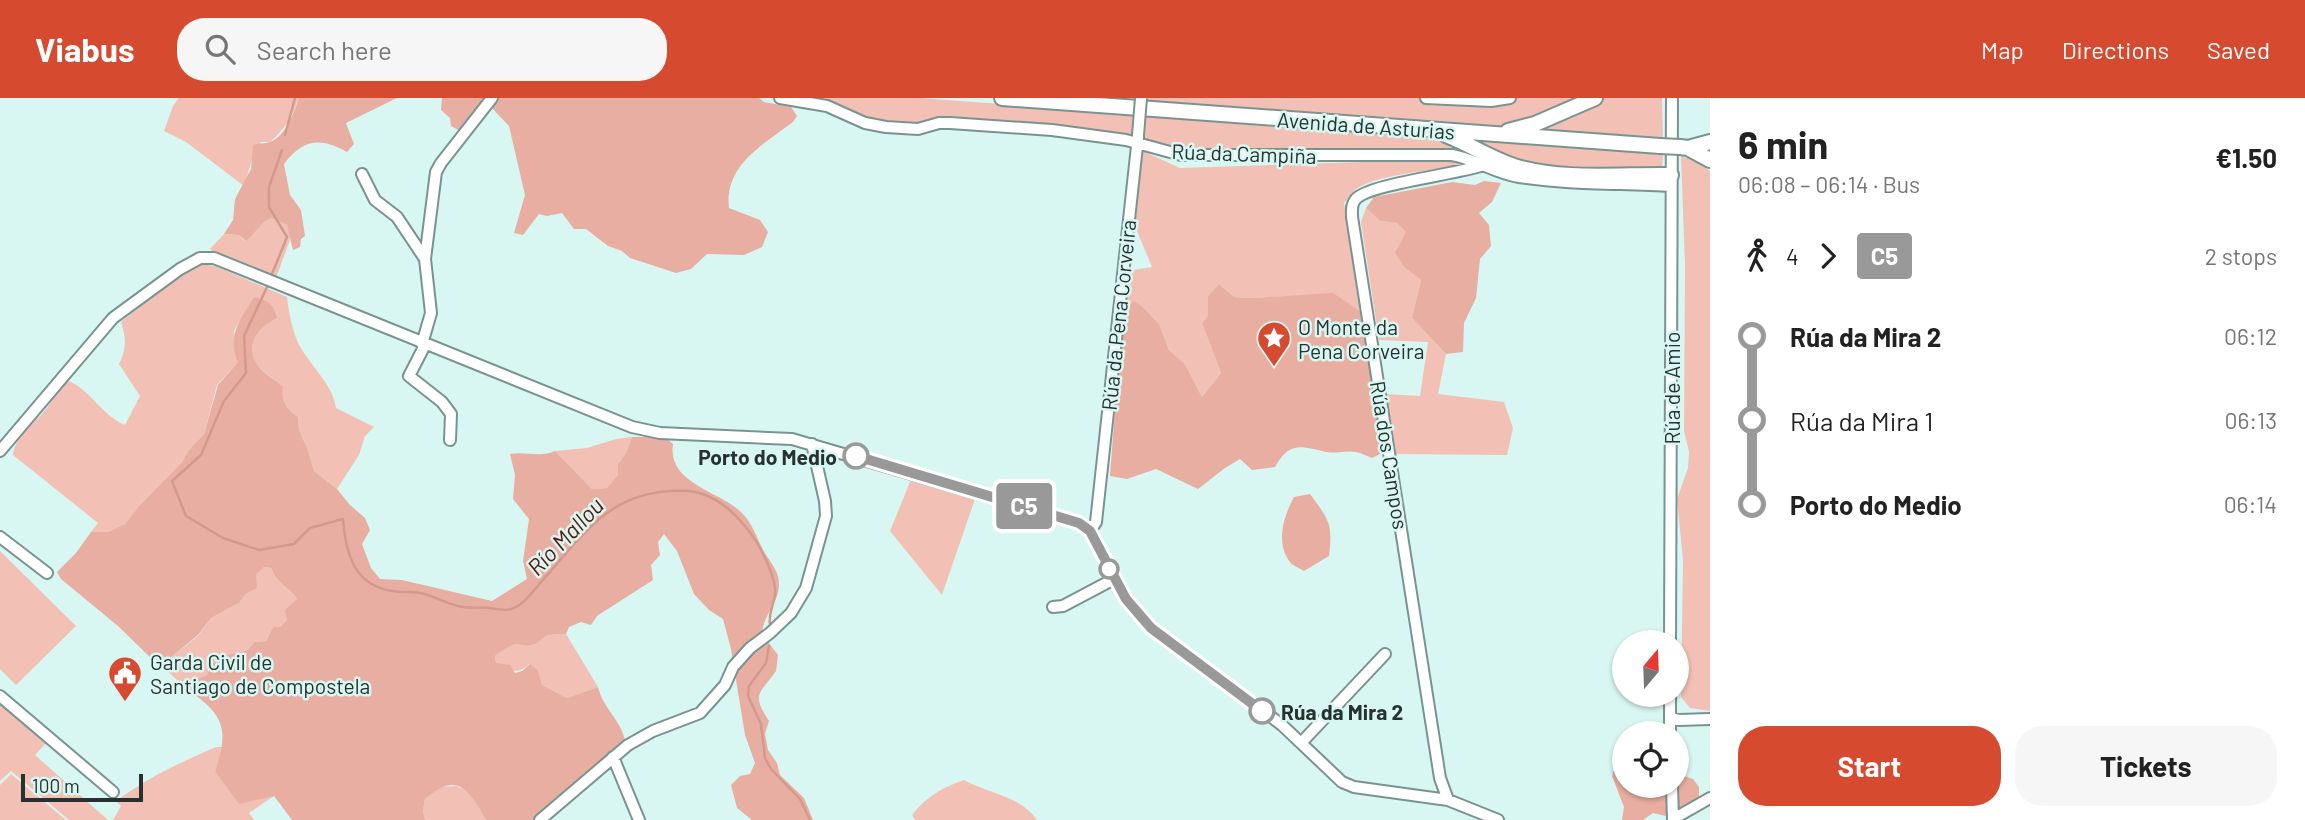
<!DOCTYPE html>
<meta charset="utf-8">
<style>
:root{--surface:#fff;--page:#f6f6f6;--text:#222;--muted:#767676;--accent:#d64a30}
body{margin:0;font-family:Barlow,sans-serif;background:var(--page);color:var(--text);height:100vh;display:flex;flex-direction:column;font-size:26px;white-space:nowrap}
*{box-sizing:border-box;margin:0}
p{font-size:23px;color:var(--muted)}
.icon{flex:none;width:38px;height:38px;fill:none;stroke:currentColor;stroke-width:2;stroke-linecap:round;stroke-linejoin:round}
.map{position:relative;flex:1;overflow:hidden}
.details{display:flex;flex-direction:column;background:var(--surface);width:595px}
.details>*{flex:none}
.badge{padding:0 14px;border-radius:5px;font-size:24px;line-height:46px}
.needle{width:46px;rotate:19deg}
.buttons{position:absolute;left:1612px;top:532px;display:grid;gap:14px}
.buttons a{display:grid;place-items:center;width:77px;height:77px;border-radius:50%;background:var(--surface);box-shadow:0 2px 5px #0004;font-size:35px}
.scale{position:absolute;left:21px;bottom:18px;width:122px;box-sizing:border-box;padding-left:7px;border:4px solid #273230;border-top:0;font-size:19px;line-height:24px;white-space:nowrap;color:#273230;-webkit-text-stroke:5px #d9f7f2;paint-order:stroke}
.map>.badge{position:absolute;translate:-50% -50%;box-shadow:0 0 0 4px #fff}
.legs{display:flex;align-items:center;gap:10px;height:77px;padding:0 28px;font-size:23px}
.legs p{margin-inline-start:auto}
.summary{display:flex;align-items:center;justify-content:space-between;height:119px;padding:0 28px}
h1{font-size:38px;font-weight:700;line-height:52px}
.button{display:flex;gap:14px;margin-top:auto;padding:14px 28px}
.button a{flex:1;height:80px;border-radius:28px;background:var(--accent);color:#fff;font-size:28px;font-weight:700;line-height:80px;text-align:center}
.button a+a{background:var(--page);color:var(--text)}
ul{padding:0 28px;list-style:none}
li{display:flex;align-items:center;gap:24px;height:84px;font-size:26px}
li i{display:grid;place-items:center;width:10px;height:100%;margin:0 9px;background:currentColor}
li i::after{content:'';width:18px;height:18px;margin:-9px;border:5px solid;border-radius:50%;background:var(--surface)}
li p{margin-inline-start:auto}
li:first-child i{background:linear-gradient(#0000 50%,currentColor 0)}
li:last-child i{background:linear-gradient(currentColor 50%,#0000 0)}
header{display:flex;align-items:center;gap:42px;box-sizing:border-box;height:98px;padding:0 35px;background:var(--accent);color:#fff}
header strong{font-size:33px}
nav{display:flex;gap:38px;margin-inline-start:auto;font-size:24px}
.search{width:490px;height:63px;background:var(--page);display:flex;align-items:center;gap:18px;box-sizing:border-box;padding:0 24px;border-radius:28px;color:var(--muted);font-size:26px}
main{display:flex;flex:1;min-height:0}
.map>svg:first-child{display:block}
.green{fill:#f2c0b5}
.forest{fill:#e8aea1}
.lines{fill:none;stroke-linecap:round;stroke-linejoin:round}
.stream{stroke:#d29a8d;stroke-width:2.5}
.minor-casing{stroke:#799490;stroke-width:14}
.major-casing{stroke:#799490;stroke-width:18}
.minor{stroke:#fff;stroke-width:10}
.major{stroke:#fff;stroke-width:14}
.minor-bridge-casing{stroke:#799490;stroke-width:14;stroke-linecap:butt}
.major-bridge-casing{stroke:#799490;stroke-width:18;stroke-linecap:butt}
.minor-bridge{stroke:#fff;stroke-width:10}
.major-bridge{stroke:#fff;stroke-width:14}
.line-1-casing{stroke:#fff;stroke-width:16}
.line-1{stroke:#999;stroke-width:10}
.stop-1-dot{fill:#fff;stroke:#999;stroke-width:3.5}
.labels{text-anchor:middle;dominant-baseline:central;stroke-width:5;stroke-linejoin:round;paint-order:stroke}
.street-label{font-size:21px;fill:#273230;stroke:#d9f7f2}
.poi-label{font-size:21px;fill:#273230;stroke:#d9f7f2;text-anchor:start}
.stop-label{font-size:21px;font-weight:bold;fill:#273230;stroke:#d9f7f2;text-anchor:end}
.water-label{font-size:23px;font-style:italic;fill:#581508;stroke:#d9f7f2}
</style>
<header>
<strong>Viabus</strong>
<div class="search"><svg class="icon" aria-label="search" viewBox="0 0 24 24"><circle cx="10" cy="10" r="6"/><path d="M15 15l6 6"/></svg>Search here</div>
<nav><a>Map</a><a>Directions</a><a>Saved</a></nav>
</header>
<main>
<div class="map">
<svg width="1710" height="722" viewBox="0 0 1710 722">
<rect width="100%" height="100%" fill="#d9f7f2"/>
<path class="green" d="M 179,0 L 299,0 C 292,19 285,31 270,44 L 261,44 L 253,58 L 244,88 L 186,44 L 164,33 L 173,8 Z
M 812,0 L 920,0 L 1419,37 L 1442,41 L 1518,73 L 1536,76 L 1659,81 L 1662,83 L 1661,85 L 1568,83 L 1537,79 L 1497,71 L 1472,59 L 1445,55 L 1181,54 L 1149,44 L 1142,38 L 1029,27 L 967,24 L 943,20 L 910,28 L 890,28 L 863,22 Z
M 1094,0 L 1662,0 L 1663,42 Z
M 1467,40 L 1663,57 L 1662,71 L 1558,71 L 1520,65 Z
M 1143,53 L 1180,70 L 1454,61 L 1473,68 C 1446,70 1374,76 1355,92 C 1351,96 1347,101 1344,105 L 1360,213 L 1333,196 L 1254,200 L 1234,199 L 1219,186 L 1208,198 L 1208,217 L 1202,225 L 1221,275 L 1202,299 L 1185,266 L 1169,252 L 1159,226 L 1142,208 L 1133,204 L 1122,219 L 1127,173 L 1152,169 L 1134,126 L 1139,56 Z
M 1681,58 L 1694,62 L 1710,73 L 1710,613 L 1690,610 L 1681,599 L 1683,462 L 1677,401 L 1688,370 L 1689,354 L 1684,333 L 1685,167 Z
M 1366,110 L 1380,123 L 1397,125 L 1407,134 L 1405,170 L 1421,182 L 1412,220 L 1446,256 L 1438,296 L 1504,304 L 1513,330 L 1507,357 L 1396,356 L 1386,296 L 1420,298 L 1428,244 L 1379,242 L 1361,124 Z
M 271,120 L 287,127 L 291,139 L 276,180 L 216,156 L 210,151 L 224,136 L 239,137 L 245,143 C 256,135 260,125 271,120 Z
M 201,166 L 215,168 L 287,199 C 289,216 293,238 302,252 C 314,271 333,288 336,310 L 374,329 L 365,338 L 359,357 L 337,391 L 314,373 L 308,352 L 299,332 L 298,319 C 287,310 280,304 282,289 C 272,278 242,263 252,242 C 255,236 263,230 268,225 L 254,199 L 234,233 L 238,264 L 217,287 L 204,336 L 188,353 L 182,364 L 139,408 L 125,426 L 108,434 L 91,434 L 98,425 L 13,357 C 15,339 32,327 43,315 C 52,304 57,293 68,283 C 89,290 101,317 125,327 L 140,298 L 119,266 C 127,250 126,240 121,224 L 180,176 Z
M 632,339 L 626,355 L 618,366 L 618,377 L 608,390 L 592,391 L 555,353 L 587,350 L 616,341 Z
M 912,379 L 976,398 L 942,497 L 890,433 Z
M 0,453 L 76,528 L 16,587 L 0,571 Z
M 264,469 L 271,470 C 279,489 288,487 297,501 L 287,522 L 280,529 L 273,529 L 266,543 L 254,544 L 248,552 L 230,556 L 207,577 L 189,584 L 189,593 L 167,573 L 170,560 L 198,538 L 211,520 L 239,505 L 246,496 L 256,490 L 255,476 Z
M 566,536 L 598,589 L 567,600 L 542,587 L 538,572 L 529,566 C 517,578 510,572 496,565 L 495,558 L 505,551 L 515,546 L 528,548 L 536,546 L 546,537 Z
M 0,605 L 47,644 L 35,657 L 108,722 L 69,722 L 11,673 L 0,683 Z
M 216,649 L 224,649 L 215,673 L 274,698 L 249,715 L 254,722 L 113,722 L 121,708 L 116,703 C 147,680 181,664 216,649 Z
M 11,676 L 66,722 L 0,722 L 0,687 Z
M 964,682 C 989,696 1019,697 1037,722 L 915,722 L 912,717 C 929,697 940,691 964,682 Z
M 456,688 L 469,693 L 486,722 L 425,722 L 423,713 L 425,701 L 439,689 Z"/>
<path class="forest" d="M 299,0 L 397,0 L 346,25 L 354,46 L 347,54 C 320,39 303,41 284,66 L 290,97 L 301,112 L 305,138 L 301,141 L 300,149 L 293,152 L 287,127 L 271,120 C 260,125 256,135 246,143 L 239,137 L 224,136 L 233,122 L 235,101 L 251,71 L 253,47 C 258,45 265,46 270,44 C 286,38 294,14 299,0 Z
M 442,0 L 759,0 L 764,4 L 791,9 L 797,18 L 793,24 C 764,46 724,67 729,110 L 760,122 L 768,134 L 762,149 L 744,157 L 707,156 L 691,171 L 676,175 L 630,160 L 622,153 L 608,148 L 586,131 L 574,131 L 562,115 L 547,118 L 539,116 L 523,137 L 514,135 L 525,97 L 509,28 L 491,9 L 460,33 L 451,28 L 450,20 L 441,12 Z
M 1484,83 L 1501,85 L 1492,104 L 1479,115 L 1489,127 L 1491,148 L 1480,161 L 1476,200 L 1464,225 L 1463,254 L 1446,256 L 1412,220 L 1421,182 L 1405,170 L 1395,155 L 1406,134 L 1397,125 L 1380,123 L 1366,110 L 1374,99 L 1452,84 L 1475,87 Z
M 1219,186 L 1234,199 L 1254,200 L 1333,195 L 1360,213 L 1376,309 L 1386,353 L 1372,360 C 1367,358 1361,355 1356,354 C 1347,352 1336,356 1327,354 C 1302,349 1290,342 1275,369 L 1252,372 L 1240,361 L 1225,370 L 1198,391 L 1156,371 L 1127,381 L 1110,378 L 1122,219 L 1133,203 L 1142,208 L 1159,226 L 1169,252 L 1185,266 L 1202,299 L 1221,275 L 1202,225 L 1208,217 L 1208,198 Z
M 254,199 C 268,203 273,205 277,220 C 256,231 242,249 260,270 C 267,278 276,282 283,289 C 280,304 287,310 298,319 L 299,332 L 308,352 L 314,373 L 337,391 L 350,407 L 365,420 L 370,432 L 362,446 L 371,470 L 380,481 L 402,482 L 492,503 L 527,481 L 523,463 L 529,421 L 513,401 L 515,377 L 510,356 C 525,353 541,360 555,353 L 592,391 L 607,390 L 618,377 L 618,366 L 626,355 L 632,339 L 665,339 L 673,346 C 667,386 720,393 742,415 C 754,427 757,442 766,457 C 772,466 779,474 779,486 C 779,506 763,516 762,536 L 778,557 L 776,573 C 761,595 750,595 769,623 L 765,636 L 768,652 L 777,665 L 780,677 L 804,700 L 813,722 L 752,722 L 737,710 L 731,687 L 740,678 L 750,676 L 755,665 L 745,637 L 731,551 L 723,521 L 709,512 L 694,496 L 677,453 L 664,436 L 658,444 L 660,457 L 651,467 L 653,482 L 597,518 L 591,527 L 581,524 L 569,529 L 566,536 L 547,537 L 536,546 L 528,548 L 515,546 L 505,551 L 495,558 L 496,565 L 510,567 L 515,575 L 522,573 L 530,566 L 538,572 L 542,587 L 567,600 L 598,589 C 603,610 620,621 625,642 L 532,722 L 486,722 C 469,692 458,672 425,701 L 423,713 L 425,722 L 292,722 L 274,698 L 239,706 L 215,673 C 229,633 225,617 189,593 L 189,584 L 207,577 L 214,565 L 230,556 L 248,552 L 254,544 L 266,543 L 273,529 L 280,529 L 287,522 L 285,512 L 297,501 C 288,487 279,489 271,470 L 264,469 L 256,476 L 257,490 L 246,496 L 239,505 L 211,520 L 198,537 L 170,560 L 167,573 L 159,568 L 118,528 L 61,481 L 57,474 L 76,455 L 91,434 L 108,434 L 125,426 L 139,408 L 182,364 L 188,353 L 204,336 L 218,287 L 238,264 C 226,239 241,220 254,199 Z
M 1310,396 C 1329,422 1333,425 1329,458 L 1304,473 C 1300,470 1293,468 1290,464 C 1275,445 1284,417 1294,399 Z
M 1624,659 L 1624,688 L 1669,688 L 1670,713 L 1666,718 L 1653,715 L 1643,722 L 1622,722 L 1624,709 L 1612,678 L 1617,662 Z
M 1678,676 L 1693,681 L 1699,689 L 1699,699 L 1690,707 L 1678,712 L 1676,711 Z"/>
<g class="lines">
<path class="stream" d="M 285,37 L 295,0
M 272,176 L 287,139 L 269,109 L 269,89 L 282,52
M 267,189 L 244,238 L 246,275 L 224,303 L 201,357 L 172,383 L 186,418 L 223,440 L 259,452 L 294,446 L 310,430 L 343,421 C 346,464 359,495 408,494 C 429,493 443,506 463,509 C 472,510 481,509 490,510 C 496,511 505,513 511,511 C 523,508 534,492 542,483 C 587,432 613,389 688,393 C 730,395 769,452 775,490 C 777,501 768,513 770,526
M 769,548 L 766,565 L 749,588 L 748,598 L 761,626 L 765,660 L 771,671 L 800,701 L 810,722"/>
<g class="minor-casing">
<path id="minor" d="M 780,0 L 827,8 L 865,25 L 886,29 L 918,31 L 939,25 L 950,25 L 1052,32 L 1126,42 L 1181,57 L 1452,57 C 1475,61 1495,75 1519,79 C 1569,87 1620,85 1671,88
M 1426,0 L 1491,3 L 1510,0
M 362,76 L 375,102 L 397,119 L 425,161
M 422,246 L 431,215 L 425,161 L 436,74 L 441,65 L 492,0
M 425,247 L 409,278 L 442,304 L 451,316 L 450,342
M 0,353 L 113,220 L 180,171 L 200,160 L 214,160 L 632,329 L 660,335 L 792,341 L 1079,425 L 1090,433 L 1127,501 L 1151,530 L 1282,627 L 1342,684 L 1354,689 L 1448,702 L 1498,722
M 1090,433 L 1096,424 L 1138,39
M 0,439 L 47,475
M 1053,509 L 1063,508 L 1114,481
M 1670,544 L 1672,0
M 0,598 L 113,694
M 1670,620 L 1679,622 L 1710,621
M 1670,635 L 1670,597
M 1301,645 L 1385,556
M 613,659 L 639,722
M 1672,688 L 1673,722
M 1448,702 L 1440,680 L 1352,119 C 1352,113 1351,107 1355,102 C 1366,86 1460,76 1483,67
M 1673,721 L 1710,700
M 540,722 L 628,647 L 653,633 L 700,615 L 725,587 L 733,569 L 750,550 L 770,535 L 791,515 L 806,490 L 826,418 L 825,403 L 812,346"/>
</g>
<g class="major-casing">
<path id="major" d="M 1002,0 L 1660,48
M 1508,33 L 1535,26 L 1595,0
M 1446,37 C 1469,46 1490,60 1514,68 C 1564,83 1620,76 1671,77
M 1680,49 L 1688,50 L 1710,44
M 1688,50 L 1710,62"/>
</g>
<use href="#minor" class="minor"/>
<use href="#major" class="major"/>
<g class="minor-bridge-casing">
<path id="minor-bridge" d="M 1138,37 L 1141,0"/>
</g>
<g class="major-bridge-casing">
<path id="major-bridge" d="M 1660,48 L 1680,49"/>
</g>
<use href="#minor-bridge" class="minor-bridge"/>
<use href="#major-bridge" class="major-bridge"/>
</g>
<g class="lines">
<g class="line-1-casing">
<path id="line-1" d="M 856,358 L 1079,425 L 1090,433 L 1126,501 L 1151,530 L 1262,613"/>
</g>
<use href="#line-1" class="line-1"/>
</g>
<defs>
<g id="sight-pin" transform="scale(1.75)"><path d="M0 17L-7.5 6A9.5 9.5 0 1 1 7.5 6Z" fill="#d64a30" stroke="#d9f7f2"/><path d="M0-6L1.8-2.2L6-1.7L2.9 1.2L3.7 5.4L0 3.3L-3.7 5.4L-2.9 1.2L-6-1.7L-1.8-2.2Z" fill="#fff"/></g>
<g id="civic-pin" transform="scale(1.75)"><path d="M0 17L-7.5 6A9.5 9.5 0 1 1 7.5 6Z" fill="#d64a30" stroke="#d9f7f2"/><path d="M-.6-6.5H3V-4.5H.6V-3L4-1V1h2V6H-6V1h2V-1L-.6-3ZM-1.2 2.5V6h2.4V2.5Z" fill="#fff"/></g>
</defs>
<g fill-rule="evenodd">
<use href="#sight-pin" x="1274" y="240"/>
<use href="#civic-pin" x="125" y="575"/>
</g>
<g class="stop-1-dot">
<circle cx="856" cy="358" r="12"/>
<circle cx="1109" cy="471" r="9"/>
<circle cx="1262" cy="613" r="12"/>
</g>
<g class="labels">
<g class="street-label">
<text transform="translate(1366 27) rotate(4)">Avenida de Asturias</text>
<text transform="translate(1244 55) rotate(2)">Rúa da Campiña</text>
<text transform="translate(1118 217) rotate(-84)">Rúa da Pena Corveira</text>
<text transform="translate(1671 290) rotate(-90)">Rúa de Amio</text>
<text transform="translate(1390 357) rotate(81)">Rúa dos Campos</text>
</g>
<g class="poi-label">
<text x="1298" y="228">O Monte da<tspan x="1298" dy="24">Pena Corveira</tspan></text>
<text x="150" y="563">Garda Civil de<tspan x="150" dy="24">Santiago de Compostela</tspan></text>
</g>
<g class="stop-label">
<text x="837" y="358">Porto do Medio</text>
<text x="1281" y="613" text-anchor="start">Rúa da Mira 2</text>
</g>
<g class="water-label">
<text transform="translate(565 438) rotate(-46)">Río Mallou</text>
</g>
</g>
</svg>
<div class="buttons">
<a><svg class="needle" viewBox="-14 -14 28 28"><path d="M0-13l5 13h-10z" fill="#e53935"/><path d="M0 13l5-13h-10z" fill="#767676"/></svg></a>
<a><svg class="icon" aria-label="locate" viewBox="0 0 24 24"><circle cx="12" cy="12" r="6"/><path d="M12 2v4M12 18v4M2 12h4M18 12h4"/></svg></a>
</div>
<div class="scale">100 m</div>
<b class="badge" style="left:1024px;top:408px;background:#999;color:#fff">C5</b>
</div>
<section class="details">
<div class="summary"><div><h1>6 min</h1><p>06:08 – 06:14 · Bus</p></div><b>€1.50</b></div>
<div class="legs"><svg class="icon" aria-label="walk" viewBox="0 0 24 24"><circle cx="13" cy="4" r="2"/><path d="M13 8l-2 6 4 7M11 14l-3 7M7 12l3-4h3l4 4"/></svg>4<svg class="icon" aria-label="forward" viewBox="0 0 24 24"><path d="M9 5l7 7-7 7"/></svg><b class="badge" style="background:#999;color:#fff">C5</b><p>2 stops</p></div>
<ul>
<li><i style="color:#999"></i><b>Rúa da Mira 2</b><p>06:12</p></li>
<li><i style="color:#999"></i><span>Rúa da Mira 1</span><p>06:13</p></li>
<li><i style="color:#999"></i><b>Porto do Medio</b><p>06:14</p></li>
</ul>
<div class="button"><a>Start</a><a>Tickets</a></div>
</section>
</main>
